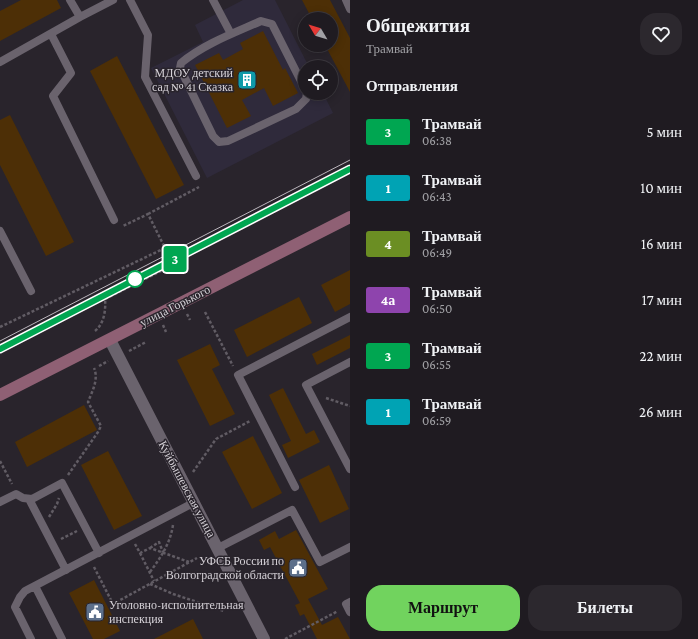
<!DOCTYPE html>
<html lang="ru">
<meta charset="utf-8">
<style>
:root{--surface:#1f1b21;--page:#2c282e;--text:#f1f3f6;--muted:#a1a1a5;--line:#3c393f;--accent:#71d35e}
body{margin:0;font-family:"Crimson Pro",serif;background:var(--page);color:var(--text);height:100vh;display:flex;flex-direction:column;font-size:15px;white-space:nowrap}
*{box-sizing:border-box;margin:0}
p{font-size:13px;color:var(--muted)}
.icon{flex:none;width:22px;height:22px;fill:none;stroke:currentColor;stroke-width:2;stroke-linecap:round;stroke-linejoin:round}
.map{position:relative;flex:1;overflow:hidden}
.details{display:flex;flex-direction:column;background:var(--surface);width:348px}
.details>*{flex:none}
.badge{padding:0 8px;border-radius:3px;font-size:14px;line-height:26px}
.needle{width:26px;rotate:308deg}
.controls{position:absolute;left:298px;top:12px;display:grid;gap:8px}
.controls a{display:grid;place-items:center;width:40px;height:40px;border-radius:50%;background:var(--surface);box-shadow:0 2px 10px #0003,0 0 0 1px var(--line);font-size:20px}
.map>.badge{position:absolute;translate:-50% -50%;box-shadow:0 0 0 2px #fff}
h2{padding:0 16px;font-size:15px;line-height:36px}
.round{display:grid;place-items:center;flex:none;width:42px;height:42px;border-radius:16px;background:var(--page)}
.head{display:flex;align-items:center;justify-content:space-between;height:68px;padding:0 16px}
h1{font-size:19px;font-weight:800;line-height:30px}
.button{display:flex;gap:8px;margin-top:auto;padding:8px 16px}
.button a{flex:1;height:46px;border-radius:16px;background:var(--accent);color:#111;font-size:16px;font-weight:800;line-height:46px;text-align:center}
.button a+a{background:var(--page);color:var(--text)}
ul{padding:0;list-style:none}
li{display:flex;align-items:center;gap:12px;height:56px;padding:0 16px}
li div{flex:1}
li b{display:block;font-size:15px}
li em{font-style:normal}
li .badge{min-width:44px;font-weight:700;text-align:center}
main{display:flex;flex:1;min-height:0}
.map>svg:first-child{display:block}
.education{fill:#2f2a3b}
.building{fill:#4d2f06}
.lines{fill:none;stroke-linecap:round;stroke-linejoin:round}
.path{stroke:#615c64;stroke-width:2.5;stroke-dasharray:3 2;stroke-linecap:butt}
.lane{stroke:#6a636d;stroke-width:8}
.street{stroke:#6a636d;stroke-width:12}
.secondary{stroke:#8f6074;stroke-width:12}
.tram{stroke:#bbb6bd;stroke-width:1}
.line-casing{stroke:#fff;stroke-width:9}
.line{stroke:#00a651;stroke-width:6}
.stop-dot{fill:#fff;stroke:#00a651;stroke-width:2}
.labels{text-anchor:middle;dominant-baseline:central;stroke-width:3;stroke-linejoin:round;paint-order:stroke}
.poi-label{font-size:12px;fill:#d5d1d7;stroke:#29242c;text-anchor:end}
.street-label{font-size:12px;fill:#d5d1d7;stroke:#29242c}
</style>
<main>
<div class="map">
<svg width="350" height="639" viewBox="0 0 350 639">
<rect width="100%" height="100%" fill="#29242c"/>
<path class="education" d="M 243,0 L 275,0 L 309,67 L 305,67 L 305,93 L 323,93 L 333,113 L 207,178 L 151,68 L 203,42 L 195,25 Z"/>
<path class="building" d="M 21,0 L 57,0 L 61,8 L 0,41 L 0,11 Z
M 302,0 L 330,0 L 350,38 L 350,92 L 325,45 L 331,45 L 331,19 L 312,19 Z
M 263,31 L 283,70 L 285,68 L 298,93 L 273,106 L 264,88 L 242,100 L 251,116 L 227,128 L 195,65 L 219,53 L 223,60 L 243,49 L 240,43 Z
M 117,56 L 184,185 L 156,199 L 90,71 Z
M 10,115 L 74,242 L 46,256 L 0,165 L 0,120 Z
M 350,270 L 350,304 L 335,312 L 321,285 Z
M 299,297 L 312,323 L 247,357 L 234,330 Z
M 350,335 L 350,348 L 317,365 L 312,354 Z
M 210,344 L 220,365 L 212,369 L 235,414 L 210,426 L 177,360 Z
M 283,388 L 306,434 L 314,430 L 320,442 L 288,458 L 282,445 L 291,441 L 269,395 Z
M 84,405 L 97,430 L 27,467 L 15,442 Z
M 253,436 L 282,493 L 252,509 L 222,452 Z
M 108,451 L 142,516 L 114,530 L 81,465 Z
M 329,465 L 349,509 L 320,523 L 299,480 Z
M 296,530 L 328,589 L 308,599 L 322,625 L 338,617 L 350,639 L 317,639 L 304,614 L 300,616 L 295,605 L 300,603 L 270,547 L 264,550 L 259,540 L 275,531 L 279,539 Z
M 94,580 L 120,631 L 104,639 L 93,639 L 69,593 Z
M 193,619 L 203,639 L 154,639 Z"/>
<g class="lines">
<path class="path" d="M 148,214 L 199,187
M 205,312 L 233,366
M 187,314 L 190,320
M 163,325 L 166,332
M 0,327 L 165,248 L 148,214 L 123,226
M 95,331 C 104,324 106,310 105,299 L 171,266
M 129,351 L 146,342
M 99,366 L 108,361
M 326,398 L 350,406
M 0,461 L 12,484
M 193,472 L 216,439 L 250,421
M 68,475 L 98,432 L 101,426 L 88,402 C 92,392 99,379 94,368
M 49,517 L 57,504 L 59,498
M 61,539 L 77,531
M 135,544 L 140,553 L 150,548 L 189,562
M 150,548 L 159,542 L 163,552
M 140,553 L 154,581
M 94,567 L 113,604 L 197,558
M 150,572 C 161,557 170,544 173,525
M 150,584 L 173,594 L 224,611
M 285,639 L 338,611"/>
<path class="lane" d="M 70,0 L 80,17
M 130,0 L 148,35 L 145,77 L 196,176
M 213,0 L 231,34
M 346,0 L 350,9
M 51,34 L 71,73 L 53,96 L 114,220
M 0,62 L 80,17 L 113,0
M 305,89 L 272,24 L 261,21 C 234,33 204,44 181,63 L 180,68 L 213,136 L 219,142 L 228,141 L 296,109 L 306,99 L 307,93
M 0,231 L 31,291
M 350,362 L 306,385 L 350,469
M 295,487 L 238,375 L 350,317
M 29,499 L 66,570
M 0,502 L 16,494 L 23,498 L 32,499 L 62,483 L 99,553
M 218,548 L 292,510 L 320,562 L 350,547
M 35,586 L 62,639
M 350,602 L 346,604 L 350,612
M 31,639 L 15,607 L 20,597 L 25,591 L 193,503"/>
<path class="street" d="M 110,340 L 264,639"/>
<path class="secondary" d="M 0,395 L 350,217"/>
<path class="tram" d="M 0,341 L 350,160
M 0,349 L 350,169"/>
</g>
<g class="lines">
<g class="line-casing">
<path id="line" d="M 0,349 L 350,169"/>
</g>
<use href="#line" class="line"/>
</g>
<defs>
<g id="building-square" transform="scale(1)"><rect x="-9" y="-9" width="18" height="18" rx="4" fill="#0f9aa8" stroke="#29242c"/><path d="M-4-6H4V6H1V3H-1V6H-4ZM-2.5-4.3h1.7v1.8h-1.7ZM.8-4.3h1.7v1.8H.8ZM-2.5-1h1.7V.8h-1.7ZM.8-1h1.7V.8H.8Z" fill="#fff"/></g>
<g id="civic-square" transform="scale(1)"><rect x="-9" y="-9" width="18" height="18" rx="4" fill="#5c6f8a" stroke="#29242c"/><path d="M-.6-6.5H3V-4.5H.6V-3L4-1V1h2V6H-6V1h2V-1L-.6-3ZM-1.2 2.5V6h2.4V2.5Z" fill="#fff"/></g>
</defs>
<g fill-rule="evenodd">
<use href="#building-square" x="247" y="80"/>
<use href="#civic-square" x="298" y="568"/>
<use href="#civic-square" x="95" y="612"/>
</g>
<circle class="stop-dot" cx="135" cy="279" r="8"/>
<g class="labels">
<g class="poi-label">
<text x="233" y="73">МДОУ детский<tspan x="233" dy="14">сад № 41 Сказка</tspan></text>
<text x="284" y="561">УФСБ России по<tspan x="284" dy="14">Волгоградской области</tspan></text>
<text x="109" y="605" text-anchor="start">Уголовно-исполнительная<tspan x="109" dy="14">инспекция</tspan></text>
</g>
<g class="street-label">
<text transform="translate(175 306) rotate(-27)">улица Горького</text>
<text transform="translate(187 489) rotate(62)">Куйбышевская улица</text>
</g>
</g>
</svg>
<div class="controls">
<a><svg class="needle" viewBox="-14 -14 28 28"><path d="M0-13l5 13h-10z" fill="#e53935"/><path d="M0 13l5-13h-10z" fill="#a1a1a5"/></svg></a>
<a><svg class="icon" aria-label="locate" viewBox="0 0 24 24"><circle cx="12" cy="12" r="6"/><path d="M12 2v4M12 18v4M2 12h4M18 12h4"/></svg></a>
</div>
<b class="badge" style="left:175px;top:259px;background:#00a651;color:#fff">3</b>
</div>
<section class="details">
<div class="head"><div><h1>Общежития</h1><p>Трамвай</p></div><a class="round"><svg class="icon" aria-label="heart" viewBox="0 0 24 24"><path d="M12 20l-8-8c-3-5 5-10 8-4 3-6 11-1 8 4z"/></svg></a></div>
<h2>Отправления</h2>
<ul>
<li><span class="badge" style="background:#00a651;color:#fff">3</span><div><b>Трамвай</b><p>06:38</p></div><em>5 мин</em></li>
<li><span class="badge" style="background:#00a3b4;color:#fff">1</span><div><b>Трамвай</b><p>06:43</p></div><em>10 мин</em></li>
<li><span class="badge" style="background:#6b8e23;color:#fff">4</span><div><b>Трамвай</b><p>06:49</p></div><em>16 мин</em></li>
<li><span class="badge" style="background:#8e44ad;color:#fff">4а</span><div><b>Трамвай</b><p>06:50</p></div><em>17 мин</em></li>
<li><span class="badge" style="background:#00a651;color:#fff">3</span><div><b>Трамвай</b><p>06:55</p></div><em>22 мин</em></li>
<li><span class="badge" style="background:#00a3b4;color:#fff">1</span><div><b>Трамвай</b><p>06:59</p></div><em>26 мин</em></li>
</ul>
<div class="button"><a>Маршрут</a><a>Билеты</a></div>
</section>
</main>
